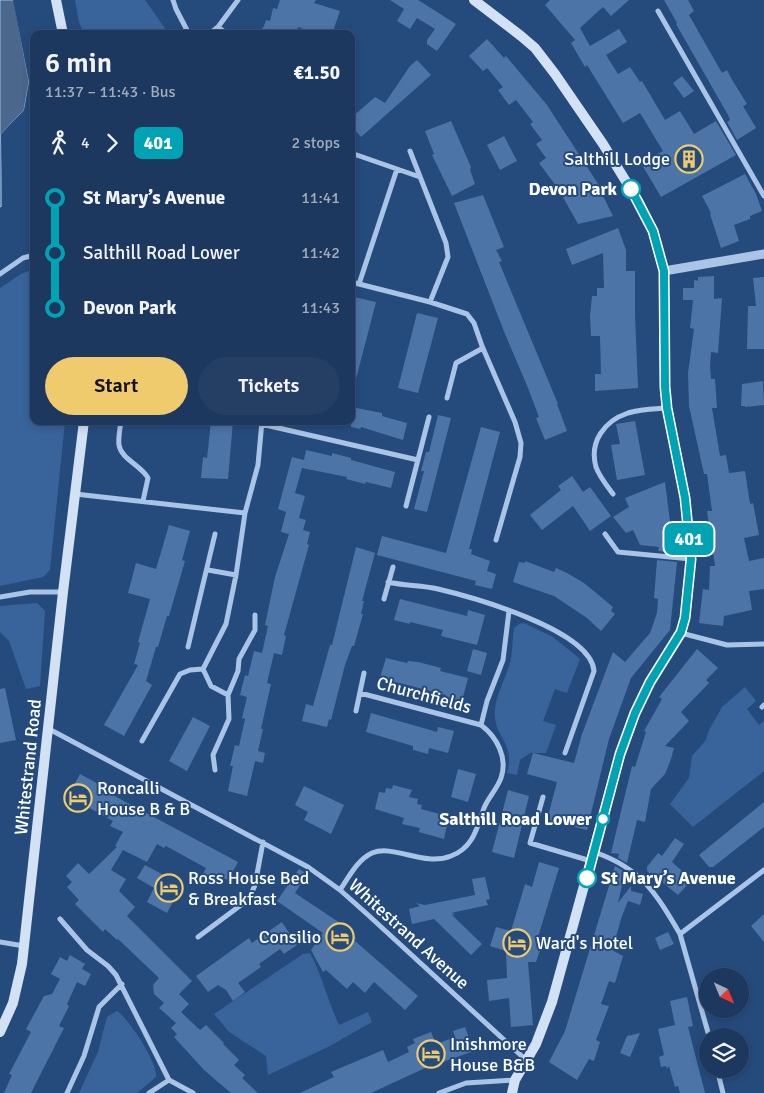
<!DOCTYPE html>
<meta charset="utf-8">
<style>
:root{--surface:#1c385e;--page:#253f64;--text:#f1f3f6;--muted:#a0acbc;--line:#3a5273;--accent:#efcb6e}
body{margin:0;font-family:Signika,sans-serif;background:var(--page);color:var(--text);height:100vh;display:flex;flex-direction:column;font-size:19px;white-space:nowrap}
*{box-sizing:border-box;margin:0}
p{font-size:16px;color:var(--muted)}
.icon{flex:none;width:28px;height:28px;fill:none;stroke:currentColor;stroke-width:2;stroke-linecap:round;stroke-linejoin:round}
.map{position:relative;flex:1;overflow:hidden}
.details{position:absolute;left:30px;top:30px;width:325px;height:395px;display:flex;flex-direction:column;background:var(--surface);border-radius:10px;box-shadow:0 2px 8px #0003,0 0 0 1px var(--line)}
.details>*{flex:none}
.badge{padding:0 10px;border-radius:8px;font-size:18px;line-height:32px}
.needle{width:32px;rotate:136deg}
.controls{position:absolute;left:699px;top:968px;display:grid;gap:10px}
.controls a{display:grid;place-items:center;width:50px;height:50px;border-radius:50%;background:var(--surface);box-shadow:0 2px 8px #0003,0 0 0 1px var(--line);font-size:25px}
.map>.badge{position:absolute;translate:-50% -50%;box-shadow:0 0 0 2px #fff}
.legs{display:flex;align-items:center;gap:8px;height:55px;padding:0 15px;font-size:16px}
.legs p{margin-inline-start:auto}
.headline{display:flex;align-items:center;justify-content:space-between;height:85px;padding:0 15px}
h1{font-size:28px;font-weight:600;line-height:38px}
.cta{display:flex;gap:10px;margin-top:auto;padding:10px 15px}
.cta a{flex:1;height:58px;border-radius:30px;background:var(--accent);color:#111;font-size:20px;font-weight:600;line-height:58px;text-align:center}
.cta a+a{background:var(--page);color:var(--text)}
ul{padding:0 15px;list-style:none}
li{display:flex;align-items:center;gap:18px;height:55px;font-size:19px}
li i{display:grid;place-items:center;width:8px;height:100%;margin:0 6px;background:currentColor}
li i::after{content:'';width:12px;height:12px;margin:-6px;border:4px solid;border-radius:50%;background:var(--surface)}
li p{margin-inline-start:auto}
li:first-child i{background:linear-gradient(#0000 50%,currentColor 0)}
li:last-child i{background:linear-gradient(currentColor 50%,#0000 0)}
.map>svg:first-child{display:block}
.green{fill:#38649b}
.water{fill:#4b678c;stroke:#9ebfe6}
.pier{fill:#254b7d}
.building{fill:#4d74a6}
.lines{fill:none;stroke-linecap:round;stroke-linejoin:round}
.minor{stroke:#aac4e5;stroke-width:5}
.tertiary{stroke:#aac4e5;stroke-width:9}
.secondary{stroke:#d3e1f5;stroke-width:10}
.line-1-casing{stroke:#fff;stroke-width:11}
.line-1{stroke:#00a3b4;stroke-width:8}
.stop-1-dot{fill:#fff;stroke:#00a3b4;stroke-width:2.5}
.labels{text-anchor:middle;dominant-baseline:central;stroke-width:4;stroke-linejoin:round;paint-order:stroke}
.poi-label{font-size:18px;fill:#fff;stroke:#254b7d;text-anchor:start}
.stop-label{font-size:18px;font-weight:bold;fill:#fff;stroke:#254b7d;text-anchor:end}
.street-label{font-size:18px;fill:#fff;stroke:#254b7d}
</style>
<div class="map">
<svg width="764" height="1093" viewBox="0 0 764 1093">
<rect width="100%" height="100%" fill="#254b7d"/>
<path class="green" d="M 75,0 L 145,0 L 169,34 L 84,34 L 79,22 Z
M 34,269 L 34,421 L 65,421 L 50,570 L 43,577 L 0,586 L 0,288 L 21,274 Z
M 37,603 L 45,611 L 40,686 L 26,689 L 9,641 L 0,632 L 0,606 Z
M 524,623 L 553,637 L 580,659 L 567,693 L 555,689 L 543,721 L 556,725 L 546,753 L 530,753 L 520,760 L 517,775 L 507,773 C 515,745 497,738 495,718 C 493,700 504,683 509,666 C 513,654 512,641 514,628 L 519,624 Z
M 745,687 L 756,701 L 747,709 L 759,725 L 764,721 L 764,771 L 693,827 L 670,804 L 689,778 L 692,756 L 706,740 L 709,730 L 722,707 Z
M 310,953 C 322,976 328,1001 339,1025 L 368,1012 L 372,1022 L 328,1047 L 268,1075 L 266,1056 L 229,1032 L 214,1014 L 303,954 Z
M 117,1011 C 129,1019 158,1063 156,1077 L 137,1093 L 79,1093 L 98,1052 L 107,1017 Z"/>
<path class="water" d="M 0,0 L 14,0 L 29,82 L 24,110 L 1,134 L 2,206 L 0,207 Z"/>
<path class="pier" d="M 13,0 L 16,0 L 32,82 L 27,111 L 4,135 L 4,206 L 0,210 L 2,206 L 1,134 L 24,110 L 29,82 Z"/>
<path class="building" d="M 280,0 L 316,0 L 314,3 L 340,11 L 332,34 L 317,34 L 298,27 L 296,34 L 258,34 L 264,26 L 266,20 L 270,21 L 273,8 L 277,9 Z
M 390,0 L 418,0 L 456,24 L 437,51 L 427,44 L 427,40 L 435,29 L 417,18 L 410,29 L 397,21 L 404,9 Z
M 550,0 L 629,0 L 611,16 L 603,7 L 580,28 L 590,46 L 619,29 L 627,42 L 606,55 L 618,74 L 630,67 L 640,82 L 642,81 L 665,120 L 680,111 L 694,134 L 716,121 L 736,155 L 661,197 L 641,163 L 663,151 L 640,113 L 623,123 L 587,65 L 585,67 L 571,43 L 575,40 L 545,5 Z
M 664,0 L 688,0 L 694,11 L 689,15 L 722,73 L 727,70 L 731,78 L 747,104 L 743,106 L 756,128 L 737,140 L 727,122 L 730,120 L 728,115 L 676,24 L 677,23 Z
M 487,39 L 504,58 L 506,56 L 547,105 L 604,193 L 602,194 L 613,216 L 578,224 L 559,190 L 539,163 L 546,158 L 536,144 L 542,140 L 530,124 L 533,122 L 516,100 L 509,105 L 498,90 L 503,87 L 487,68 L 483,71 L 469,56 Z
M 417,60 L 431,75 L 361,137 L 351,125 L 351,118 L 375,97 L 385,103 L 410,66 Z
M 682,76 L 694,91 L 684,98 L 673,83 Z
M 451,121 L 471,167 L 470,170 L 475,184 L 452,196 L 432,155 L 434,154 L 425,131 Z
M 504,136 L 517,161 L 500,170 L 487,145 Z
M 745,174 L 756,194 L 762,211 L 750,216 L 750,219 L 734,225 L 739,241 L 721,248 L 710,214 L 711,213 L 702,196 Z
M 483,195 L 504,247 L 496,250 L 502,261 L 499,262 L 558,404 L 557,404 L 567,431 L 545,440 L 536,418 L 539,417 L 528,388 L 505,334 L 454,203 Z
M 618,228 L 626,250 L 626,271 L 635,271 L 635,315 L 638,388 L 595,391 L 595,374 L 601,374 L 600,336 L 591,336 L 590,316 L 592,296 L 597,296 L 597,288 L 604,288 L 603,253 L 572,265 L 566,249 Z
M 714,276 L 714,299 L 722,298 L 718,353 L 711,352 L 710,366 L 711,379 L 715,379 L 717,408 L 712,408 L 720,456 L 726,455 L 729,473 L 745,471 L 750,504 L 753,503 L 759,535 L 744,538 L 749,561 L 764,558 L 764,589 L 749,591 L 752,610 L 724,616 L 723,626 L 699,623 L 703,589 L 709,590 L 710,566 L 715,566 L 707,511 L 712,511 L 707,474 L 704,474 L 689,406 L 688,373 L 694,329 L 690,328 L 693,300 L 683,300 L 683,288 L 694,288 L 694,280 L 698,281 L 698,277 Z
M 764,277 L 764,349 L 747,349 L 748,306 L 756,306 L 753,278 Z
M 354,297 L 376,302 L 355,383 L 351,382 L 351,309 Z
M 417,313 L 438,318 L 418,393 L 398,388 Z
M 763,381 L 764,405 L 745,407 L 745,406 L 741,406 L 742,384 Z
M 351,407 L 382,413 L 382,416 L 407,423 L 403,440 L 361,427 L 360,429 L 351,427 Z
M 438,415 L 451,418 L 427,512 L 414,509 L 424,471 L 421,471 L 426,452 L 429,452 Z
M 211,421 L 233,421 L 228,479 L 201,478 L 203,457 L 207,458 Z
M 635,421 L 645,475 L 617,480 L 611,445 L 620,444 L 616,424 Z
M 481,427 L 500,432 L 469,549 L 472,549 L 471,554 L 490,561 L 487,571 L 496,574 L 492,589 L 475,585 L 476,581 L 377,555 L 382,536 L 446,553 Z
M 306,450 L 332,456 L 332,453 L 351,458 L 351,460 L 395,472 L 391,488 L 366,482 L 365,484 L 346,479 L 347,477 L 302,468 L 295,493 L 305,496 L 299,518 L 306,520 L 303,530 L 310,532 L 307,544 L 309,545 L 284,635 L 286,636 L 282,655 L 274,653 L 267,683 L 271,684 L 261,729 L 263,729 L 258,751 L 265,753 L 263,763 L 255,761 L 247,796 L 228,791 L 233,766 L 230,766 L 235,745 L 239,746 L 245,719 L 242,718 L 247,697 L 240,695 L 245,675 L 248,676 L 254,651 L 262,653 L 268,626 L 265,625 L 275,577 L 289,534 L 281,532 L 286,512 L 278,509 L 292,457 L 304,460 Z
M 572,476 L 583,492 L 590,487 L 611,516 L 590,531 L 573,506 L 542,530 L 530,515 L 561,490 L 558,486 Z
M 665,482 L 674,553 L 658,551 L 659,547 L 640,545 L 633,530 L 626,533 L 613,517 L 629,507 L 625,498 Z
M 169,525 L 190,531 L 182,560 L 185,561 L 169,616 L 167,616 L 158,647 L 156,647 L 146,681 L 152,685 L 124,736 L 104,725 L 138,665 L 134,664 L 140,643 L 138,642 L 150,599 L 128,593 L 136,563 L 156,569 Z
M 356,547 L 375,553 L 362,601 L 364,601 L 361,614 L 363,614 L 354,646 L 352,646 L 345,665 L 331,720 L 329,719 L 327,727 L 302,721 L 306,704 L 313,706 L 330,645 L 332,645 Z
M 657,560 L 677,562 L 670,630 L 631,678 L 609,739 L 587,830 L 547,820 L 557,782 L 527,774 L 533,753 L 574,763 L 582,734 L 613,652 L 625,662 L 650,633 L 657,613 L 658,599 L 654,598 Z
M 525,561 L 554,572 L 556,568 L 567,573 L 584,583 L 613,607 L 611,611 L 615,614 L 601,631 L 587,618 L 554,596 L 513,582 L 519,562 L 525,563 Z
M 400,599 L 467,616 L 468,610 L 485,615 L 477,645 L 441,636 L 443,630 L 410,622 L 410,624 L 394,620 Z
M 473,649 L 487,653 L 481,675 L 467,671 Z
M 697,649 L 718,668 L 706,680 L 709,683 L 681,712 L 689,721 L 665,746 L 674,748 L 671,759 L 665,774 L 651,789 L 645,822 L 637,820 L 627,863 L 618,858 L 619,854 L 611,853 L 632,766 L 635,767 L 646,732 L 644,731 L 662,699 L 659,697 Z
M 386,658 L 407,663 L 408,661 L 418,662 L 441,668 L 440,671 L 468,678 L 461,705 L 444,701 L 446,695 L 380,678 Z
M 5,688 L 16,740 L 0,743 L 0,689 Z
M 371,713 L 437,732 L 438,727 L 454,731 L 448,753 L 429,748 L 428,754 L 413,750 L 413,746 L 366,732 Z
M 193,717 L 210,726 L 187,771 L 169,761 Z
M 458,769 L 476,774 L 468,802 L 451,797 Z
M 80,774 L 108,789 L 107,792 L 238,862 L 228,880 L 223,878 L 219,885 L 202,876 L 206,868 L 166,846 L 164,848 L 157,844 L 147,862 L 123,850 L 111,870 L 126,879 L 119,891 L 135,907 L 127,916 L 192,981 L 179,994 L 189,1004 L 181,1012 L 200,1030 L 206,1025 L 224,1043 L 223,1044 L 239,1060 L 234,1065 L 245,1075 L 242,1078 L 258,1093 L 231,1093 L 204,1070 L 174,1037 L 177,1034 L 171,1028 L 176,1023 L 159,1008 L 164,1003 L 154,994 L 153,985 L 159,978 L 118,939 L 117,940 L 105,929 L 103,932 L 75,904 L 79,900 L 67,887 L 72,882 L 66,876 L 78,863 L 89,874 L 117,847 L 115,846 L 123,832 L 110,826 L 113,821 L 68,796 Z
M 393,785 L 412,790 L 409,797 L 418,799 L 417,804 L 422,805 L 421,809 L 443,815 L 442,819 L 448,821 L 444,839 L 419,832 L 420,828 L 402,824 L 404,818 L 375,809 L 379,792 L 385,793 L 386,788 L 392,789 Z
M 304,786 L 344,805 L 331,834 L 304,820 L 308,812 L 295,805 Z
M 508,790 L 529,796 L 514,858 L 492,852 Z
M 764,802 L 764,827 L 713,867 L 709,867 L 699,855 Z
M 675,838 L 684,844 L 672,862 L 692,880 L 678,895 L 656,877 L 655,878 L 647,871 L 647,867 L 658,853 L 662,856 Z
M 539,862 L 559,868 L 538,937 L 544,939 L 536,962 L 528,962 L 533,1025 L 511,1027 L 509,998 L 489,1001 L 487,980 L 507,978 L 506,951 L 490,946 L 496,927 L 511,931 L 525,884 L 532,887 Z
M 145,865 L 182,885 L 167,913 L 147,902 L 154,888 L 137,878 Z
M 615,866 L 625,872 L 618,903 L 631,886 L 631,891 L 643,894 L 640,905 L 628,901 L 622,916 L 612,950 L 623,956 L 615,983 L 609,981 L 601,1004 L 609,1006 L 596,1040 L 600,1042 L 594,1061 L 589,1059 L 577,1080 L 549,1062 L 565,1031 Z
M 299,869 L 307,874 L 295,893 L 337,921 L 356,938 L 354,940 L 418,996 L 405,1010 L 374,982 L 365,993 L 353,982 L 347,989 L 326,970 L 323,972 L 311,950 L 323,933 L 277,901 Z
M 485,877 L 490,899 L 486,900 L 488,905 L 451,913 L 455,914 L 452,915 L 482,944 L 471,955 L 434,919 L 412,924 L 409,909 L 420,906 L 416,903 L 425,905 L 475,895 L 472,879 Z
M 764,914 L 764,942 L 751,926 Z
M 282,922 L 297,945 L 284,954 L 280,949 L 259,964 L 261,967 L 238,983 L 245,992 L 233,1001 L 226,990 L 218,985 L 208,992 L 196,976 L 249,938 L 252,943 Z
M 668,932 L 674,944 L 660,950 L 655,938 Z
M 70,955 L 85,964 L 82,969 L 91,974 L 85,986 L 77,982 L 67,1004 L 69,1006 L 59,1026 L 64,1028 L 31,1093 L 4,1093 L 12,1075 L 9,1074 L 31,1032 L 26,1029 L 44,996 L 52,994 L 60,979 L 51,974 L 60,957 L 67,961 Z
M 687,997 L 693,1026 L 688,1027 L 705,1093 L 680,1093 L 678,1086 L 675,1087 L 669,1066 L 667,1069 L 666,1066 L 661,1067 L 659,1057 L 664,1055 L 658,1029 L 675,1025 L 670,1001 Z
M 465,1027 L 474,1051 L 423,1069 L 371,1093 L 300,1093 L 334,1077 L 331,1072 L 383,1050 L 388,1062 L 409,1052 L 407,1047 L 415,1043 L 413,1039 L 431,1032 L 436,1044 L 455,1037 L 453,1031 Z
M 640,1033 L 630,1057 L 620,1053 L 627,1036 Z"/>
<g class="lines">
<path class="minor" d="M 173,0 L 176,9 L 189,34
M 658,11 L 764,196
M 218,27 L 227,34
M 209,34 L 218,27 L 238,0
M 410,151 L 446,243 L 448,257 L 430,302
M 351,153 L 420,177
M 0,274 L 23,258 L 34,255
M 351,282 L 430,302 L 467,314 L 474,323 L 482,346 L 515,422 L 521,443 L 520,457 L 496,540
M 359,284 L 397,169
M 447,398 L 456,363 L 483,348
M 121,421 C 120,429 118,438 119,445 C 121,459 142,466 148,478 L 143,501
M 261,424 L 418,460
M 75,494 L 245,513 L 258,465 L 262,421
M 613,494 C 607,486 599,476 596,467 C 589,442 604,421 628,413 C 641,409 654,409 667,408
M 406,506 L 429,417
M 605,534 L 618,552 L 691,559
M 208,570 L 236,575
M 388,582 C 405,586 421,585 438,589 C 472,597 591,630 594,671 L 565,753
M 0,597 L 30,592 L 63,592
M 384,599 L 393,567
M 681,633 L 727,645 L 764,644
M 188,647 L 215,534
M 228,695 L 211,686 L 203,669 L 226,624 L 236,575 L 245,513
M 762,707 L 764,705
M 356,711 L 364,673
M 481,725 L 487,701 L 503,660 L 509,611
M 49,729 L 308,867 L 340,890 L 367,914 L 526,1060
M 142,741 L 180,674 L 190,670 L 203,669
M 215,770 L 213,755 L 229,719 L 228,695 L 238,671 L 239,659 L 255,630 L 255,615
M 543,797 L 530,843 L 591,861
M 594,852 C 641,868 656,893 680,934 L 709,1036
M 340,890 C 349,877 357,860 372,853 C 394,844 424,867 451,856 C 473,848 477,828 484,808 C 488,798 497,789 501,778 C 508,758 497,737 481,725 L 360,693
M 60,919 L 87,950 L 108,966 L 116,975 L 169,1080 L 193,1093
M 680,934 L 764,870
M 198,937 L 249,899 L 255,885 L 263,842
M 0,942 L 24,946
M 717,1069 L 723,1093
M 67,1093 L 84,1056 L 99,1007 L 122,984
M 149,1093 L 169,1080
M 439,1093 L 466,1083 L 515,1080"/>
<path class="tertiary" d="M 664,271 L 764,254"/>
<path class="secondary" d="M 56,0 L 63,34
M 474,0 L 521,36 L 535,48 L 555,74 L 603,144 L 638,201 L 653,231 L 664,271 L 665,387 L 667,408 L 685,498 L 691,559 L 685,618 L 681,633 L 650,682 L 635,713 L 620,755 L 552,1002 L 536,1044 L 515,1080 L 512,1093
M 0,1032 L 13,1003 L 22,964 L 63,592 L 84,421"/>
</g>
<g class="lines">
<g class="line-1-casing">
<path id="line-1" d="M 587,878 L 620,754 L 635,713 L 650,682 L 681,632 L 685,618 L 691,559 L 685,498 L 667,408 L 665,387 L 664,271 L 653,231 L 631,189"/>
</g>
<use href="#line-1" class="line-1"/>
</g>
<defs>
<g id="building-ring" transform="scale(1.4375)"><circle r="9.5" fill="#254b7d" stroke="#efcb6e" stroke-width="1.5"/><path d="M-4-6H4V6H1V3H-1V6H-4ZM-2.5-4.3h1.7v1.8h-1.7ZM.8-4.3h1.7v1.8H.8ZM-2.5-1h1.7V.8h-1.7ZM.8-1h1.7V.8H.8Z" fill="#efcb6e"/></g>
<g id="hotel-ring" transform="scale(1.4375)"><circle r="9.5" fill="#254b7d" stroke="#efcb6e" stroke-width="1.5"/><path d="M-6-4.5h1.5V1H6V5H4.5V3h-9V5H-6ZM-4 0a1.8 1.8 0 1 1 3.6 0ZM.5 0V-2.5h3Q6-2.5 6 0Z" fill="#efcb6e"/></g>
</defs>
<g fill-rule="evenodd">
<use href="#building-ring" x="689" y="159"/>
<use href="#hotel-ring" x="78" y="798"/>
<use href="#hotel-ring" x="169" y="888"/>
<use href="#hotel-ring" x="340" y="937"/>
<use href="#hotel-ring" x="517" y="943"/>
<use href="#hotel-ring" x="431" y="1054"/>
</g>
<g class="stop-1-dot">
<circle cx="631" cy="189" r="9"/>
<circle cx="603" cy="819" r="6"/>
<circle cx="587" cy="878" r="9"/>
</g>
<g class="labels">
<g class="poi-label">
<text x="670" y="159" text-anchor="end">Salthill Lodge</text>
<text x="97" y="788">Roncalli<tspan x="97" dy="21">House B &amp; B</tspan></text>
<text x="188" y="878">Ross House Bed<tspan x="188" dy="21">&amp; Breakfast</tspan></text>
<text x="321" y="937" text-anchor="end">Consilio</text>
<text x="536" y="943">Ward's Hotel</text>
<text x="450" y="1044">Inishmore<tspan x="450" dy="21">House B&amp;B</tspan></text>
</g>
<g class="stop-label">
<text x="617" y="189">Devon Park</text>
<text x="592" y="819">Salthill Road Lower</text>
<text x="601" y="878" text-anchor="start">St Mary’s Avenue</text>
</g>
<g class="street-label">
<text transform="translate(424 695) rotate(15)">Churchfields</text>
<text transform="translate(28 767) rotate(-84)">Whitestrand Road</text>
<text transform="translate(409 934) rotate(42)">Whitestrand Avenue</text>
</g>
</g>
</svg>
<div class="controls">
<a><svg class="needle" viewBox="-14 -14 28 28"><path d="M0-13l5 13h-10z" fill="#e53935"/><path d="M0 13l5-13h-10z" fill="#a0acbc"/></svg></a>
<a><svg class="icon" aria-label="layers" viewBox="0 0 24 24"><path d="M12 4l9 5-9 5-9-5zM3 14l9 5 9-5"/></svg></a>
</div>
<b class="badge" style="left:689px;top:539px;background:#00a3b4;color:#fff">401</b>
<section class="details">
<div class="headline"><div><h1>6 min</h1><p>11:37 – 11:43 · Bus</p></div><b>€1.50</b></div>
<div class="legs"><svg class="icon" aria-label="walk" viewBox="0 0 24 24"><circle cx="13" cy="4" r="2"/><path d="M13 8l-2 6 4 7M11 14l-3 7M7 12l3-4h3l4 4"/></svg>4<svg class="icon" aria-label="forward" viewBox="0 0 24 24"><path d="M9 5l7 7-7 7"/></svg><b class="badge" style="background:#00a3b4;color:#fff">401</b><p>2 stops</p></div>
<ul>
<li><i style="color:#00a3b4"></i><b>St Mary’s Avenue</b><p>11:41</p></li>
<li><i style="color:#00a3b4"></i><span>Salthill Road Lower</span><p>11:42</p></li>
<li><i style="color:#00a3b4"></i><b>Devon Park</b><p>11:43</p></li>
</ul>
<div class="cta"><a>Start</a><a>Tickets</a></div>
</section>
</div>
